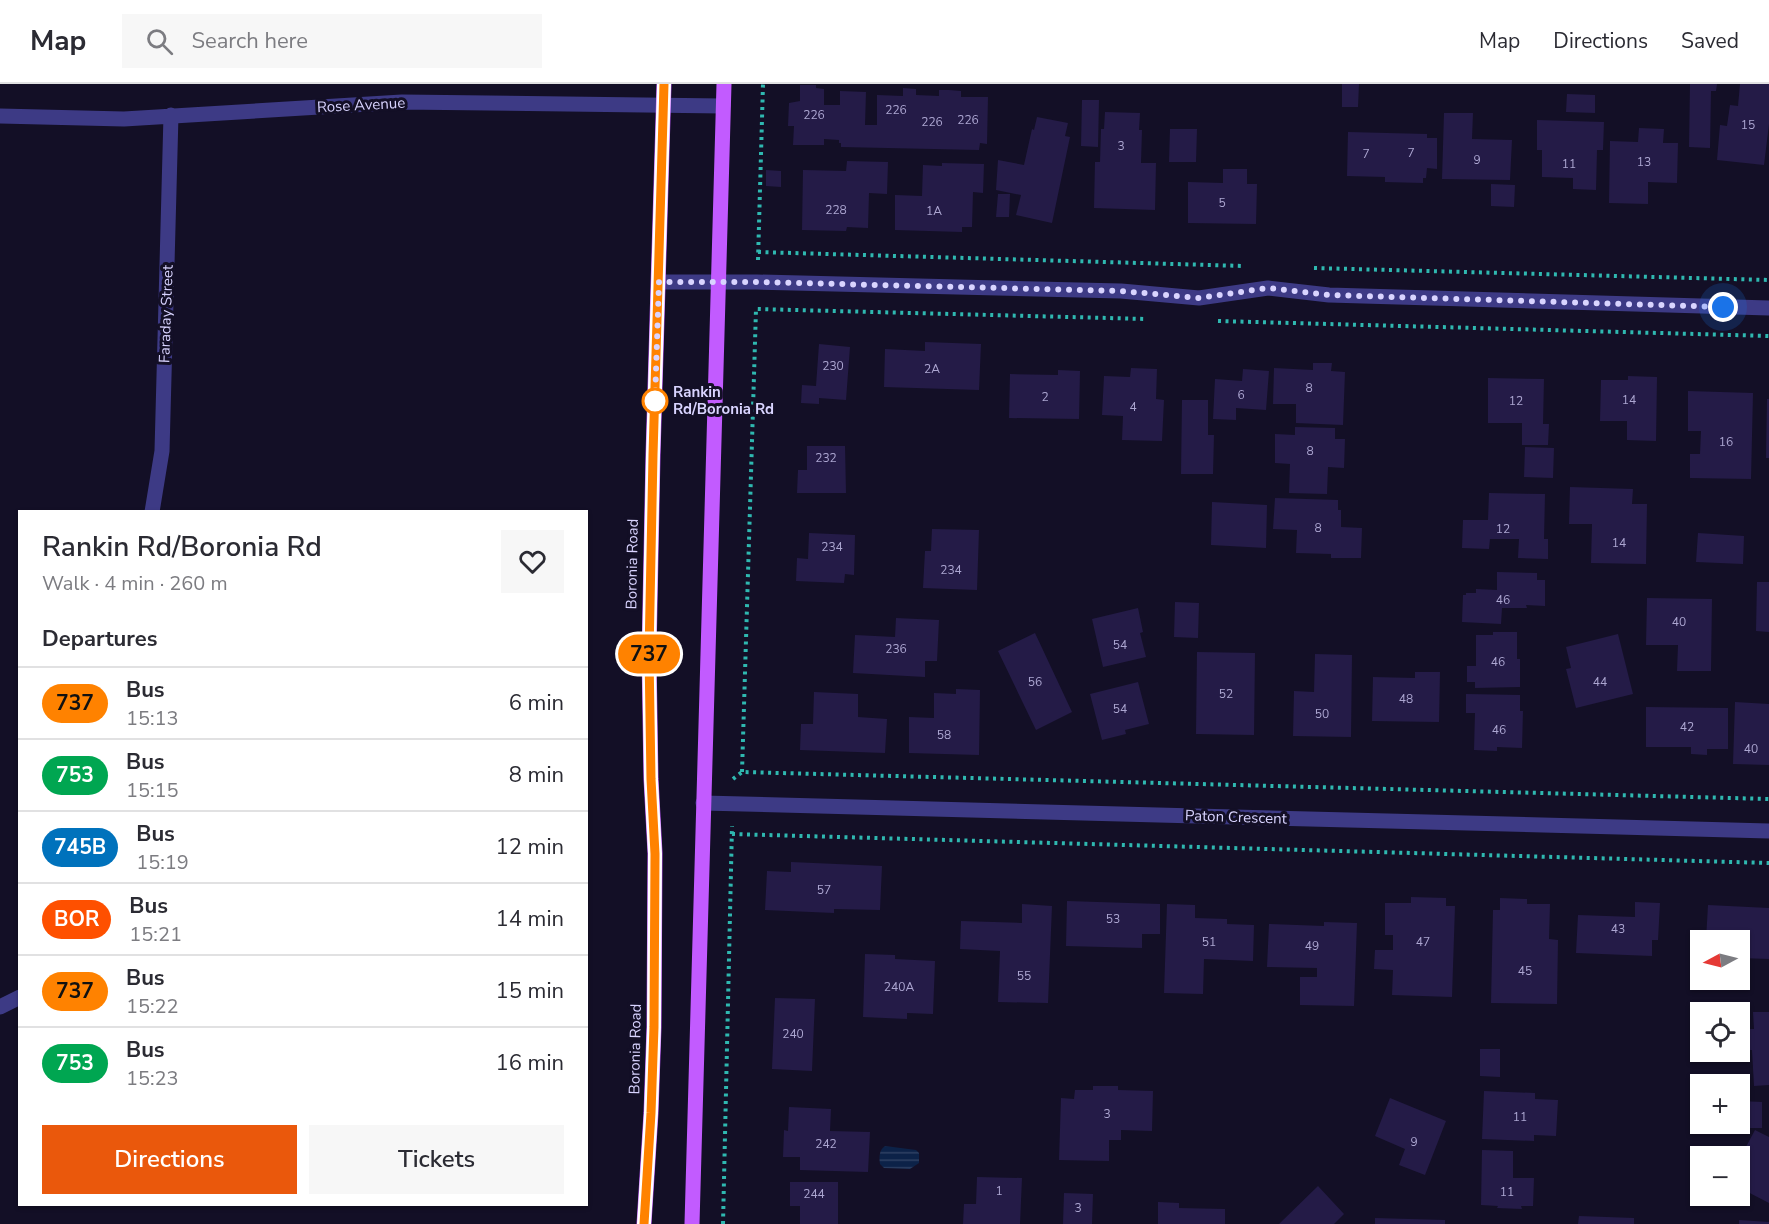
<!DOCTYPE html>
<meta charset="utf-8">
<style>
:root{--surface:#fff;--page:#f7f7f7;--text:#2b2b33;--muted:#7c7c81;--line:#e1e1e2;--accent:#ea580c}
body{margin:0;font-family:"Nunito Sans",sans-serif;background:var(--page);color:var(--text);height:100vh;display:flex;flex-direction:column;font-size:22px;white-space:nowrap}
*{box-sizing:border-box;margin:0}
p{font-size:20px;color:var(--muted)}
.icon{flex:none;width:33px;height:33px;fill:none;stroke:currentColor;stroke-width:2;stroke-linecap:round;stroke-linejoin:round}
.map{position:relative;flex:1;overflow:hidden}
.panel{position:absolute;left:18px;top:426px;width:570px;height:696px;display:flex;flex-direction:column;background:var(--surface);border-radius:0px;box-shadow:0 2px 4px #0004}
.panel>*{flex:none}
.badge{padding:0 12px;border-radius:20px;font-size:21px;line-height:39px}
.needle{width:39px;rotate:263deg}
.controls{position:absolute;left:1690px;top:846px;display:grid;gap:12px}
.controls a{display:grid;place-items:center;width:60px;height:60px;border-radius:0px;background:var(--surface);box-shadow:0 2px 4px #0004;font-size:30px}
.you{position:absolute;width:30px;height:30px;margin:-15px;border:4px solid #fff;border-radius:50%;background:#1a73e8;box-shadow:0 0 0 9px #1a73e833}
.map>.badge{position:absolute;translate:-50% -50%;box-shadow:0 0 0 3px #fff}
h2{padding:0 24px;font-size:22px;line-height:54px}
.round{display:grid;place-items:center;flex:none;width:63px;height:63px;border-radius:0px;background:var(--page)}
.overview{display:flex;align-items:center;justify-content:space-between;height:102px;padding:0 24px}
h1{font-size:28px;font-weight:600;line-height:45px}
.action{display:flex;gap:12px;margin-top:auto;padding:12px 24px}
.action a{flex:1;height:69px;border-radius:0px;background:var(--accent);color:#fff;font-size:24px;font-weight:600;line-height:69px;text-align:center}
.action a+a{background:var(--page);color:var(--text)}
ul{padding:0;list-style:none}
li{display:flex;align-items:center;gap:18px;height:72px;padding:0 24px;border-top:2px solid var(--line)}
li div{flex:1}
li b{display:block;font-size:22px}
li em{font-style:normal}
li .badge{min-width:66px;font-weight:700;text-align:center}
header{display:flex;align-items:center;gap:36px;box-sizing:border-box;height:84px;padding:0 30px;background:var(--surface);border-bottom:2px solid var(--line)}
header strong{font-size:28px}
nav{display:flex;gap:33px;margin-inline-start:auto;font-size:21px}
.search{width:420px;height:54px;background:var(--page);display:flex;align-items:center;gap:15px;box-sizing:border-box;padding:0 21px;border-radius:0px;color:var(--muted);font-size:22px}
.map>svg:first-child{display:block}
.water{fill:url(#water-rules)}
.building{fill:#241b47}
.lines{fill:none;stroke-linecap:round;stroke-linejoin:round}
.path{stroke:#2fb8b0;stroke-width:4;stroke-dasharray:3 4.5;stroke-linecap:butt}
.street{stroke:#3d3a85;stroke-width:15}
.primary{stroke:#c25bff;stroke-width:15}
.line-casing{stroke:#fff;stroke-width:14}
.line{stroke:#ff8200;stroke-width:9}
.walk{stroke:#d9d4ff;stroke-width:6;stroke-dasharray:0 10.8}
.stop-dot{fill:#fff;stroke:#ff8200;stroke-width:3}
.labels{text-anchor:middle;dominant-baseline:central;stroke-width:6;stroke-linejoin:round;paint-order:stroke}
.number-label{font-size:12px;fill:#aca6d1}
.street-label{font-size:15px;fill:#d9d4ff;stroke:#130f26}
.stop-label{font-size:15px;font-weight:bold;fill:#d9d4ff;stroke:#130f26;text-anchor:start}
</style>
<header>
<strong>Map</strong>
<div class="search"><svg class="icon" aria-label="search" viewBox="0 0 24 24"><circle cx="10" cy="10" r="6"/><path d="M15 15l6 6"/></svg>Search here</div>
<nav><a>Map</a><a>Directions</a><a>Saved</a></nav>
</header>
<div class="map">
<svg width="1769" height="1140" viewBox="0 0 1769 1140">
<defs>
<pattern id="water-rules" width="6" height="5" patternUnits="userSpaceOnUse" patternTransform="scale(1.5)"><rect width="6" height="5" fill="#0c2248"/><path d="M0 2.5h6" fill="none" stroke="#2f4163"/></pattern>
</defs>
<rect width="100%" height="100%" fill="#130f26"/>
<path class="water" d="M 885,1062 L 916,1066 L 919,1069 L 919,1079 L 910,1085 L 884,1084 L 880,1080 C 879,1073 879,1066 885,1062 Z"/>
<path class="building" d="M 1342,0 L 1359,0 L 1358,23 L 1342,23 Z
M 1690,0 L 1717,0 L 1716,7 L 1711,7 L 1710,64 L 1689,63 Z
M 1740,0 L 1769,0 L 1769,40 L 1764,81 L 1717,76 L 1720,41 L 1727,42 L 1730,21 L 1738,22 Z
M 800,1 L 816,1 L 816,4 L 824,5 L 824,21 L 840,21 L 840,7 L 866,8 L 865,41 L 877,41 L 877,11 L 903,12 L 903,4 L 916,5 L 916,11 L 939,12 L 939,6 L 949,6 L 961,7 L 961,13 L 988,13 L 987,60 L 980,59 L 979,66 L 841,63 L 841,59 L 839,59 L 839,56 L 824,55 L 824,61 L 793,61 L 794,42 L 788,42 L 789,19 L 800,17 Z
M 1567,10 L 1595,11 L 1595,29 L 1566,28 Z
M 1082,16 L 1099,16 L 1098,63 L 1081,62 Z
M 1105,28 L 1140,29 L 1139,46 L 1142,46 L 1141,79 L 1156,79 L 1155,126 L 1094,124 L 1095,78 L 1100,78 L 1101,45 L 1104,45 Z
M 1444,29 L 1473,29 L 1472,55 L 1512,56 L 1510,96 L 1442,95 Z
M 1037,33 L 1068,39 L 1065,52 L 1070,53 L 1052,139 L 1016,131 L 1021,111 L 996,106 L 998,76 L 1024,81 L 1032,45 L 1034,46 Z
M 1537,36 L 1604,38 L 1603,66 L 1597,66 L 1596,106 L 1573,105 L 1573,94 L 1542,93 L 1542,66 L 1537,66 Z
M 1639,44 L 1664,45 L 1663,59 L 1678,59 L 1677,99 L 1648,98 L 1648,120 L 1609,119 L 1610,57 L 1638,58 Z
M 1170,45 L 1197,45 L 1196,78 L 1169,78 Z
M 1348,48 L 1427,50 L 1427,54 L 1437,54 L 1437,85 L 1427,84 L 1426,94 L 1423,94 L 1423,99 L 1385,98 L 1385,93 L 1347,92 Z
M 847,77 L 888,78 L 887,110 L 869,109 L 868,144 L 847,143 L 846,147 L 802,146 L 803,86 L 846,87 Z
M 942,79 L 984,80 L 983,109 L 973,108 L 972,143 L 962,143 L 962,148 L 895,146 L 895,111 L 922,112 L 923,81 L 942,82 Z
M 1223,85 L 1247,85 L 1247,100 L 1257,100 L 1256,140 L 1188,139 L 1188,98 L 1223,99 Z
M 766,86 L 781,87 L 781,103 L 766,102 Z
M 1491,100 L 1515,101 L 1514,123 L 1491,122 Z
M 998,110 L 1010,110 L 1009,133 L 996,133 Z
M 925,258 L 981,260 L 979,306 L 884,303 L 885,265 L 925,267 Z
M 819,260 L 850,263 L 846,316 L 819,314 L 819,320 L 801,319 L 802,301 L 816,302 Z
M 1313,279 L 1332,279 L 1331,287 L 1345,288 L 1343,341 L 1296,339 L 1296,320 L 1273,320 L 1274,284 L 1313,286 Z
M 1131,284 L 1157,285 L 1156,315 L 1164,316 L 1162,357 L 1122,356 L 1123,332 L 1102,331 L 1104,292 L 1130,293 Z
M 1243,285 L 1269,287 L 1266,326 L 1236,324 L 1236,336 L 1213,335 L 1215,295 L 1242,297 Z
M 1058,286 L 1080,287 L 1079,335 L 1009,334 L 1010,290 L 1058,291 Z
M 1628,292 L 1657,293 L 1656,357 L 1627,356 L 1627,337 L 1600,337 L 1601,296 L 1628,296 Z
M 1488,294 L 1544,295 L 1543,340 L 1549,340 L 1548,361 L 1522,361 L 1522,339 L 1488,339 Z
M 1688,307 L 1753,309 L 1751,395 L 1690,394 L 1690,370 L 1700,370 L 1701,347 L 1688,347 Z
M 1767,315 L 1769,315 L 1769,374 L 1766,374 Z
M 1182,316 L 1208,316 L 1208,351 L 1214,351 L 1213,390 L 1181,390 Z
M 1295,343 L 1335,344 L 1335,355 L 1345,355 L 1344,384 L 1328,383 L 1327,410 L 1289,409 L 1290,380 L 1275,379 L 1275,350 L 1295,351 Z
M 807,362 L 845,362 L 846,409 L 797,409 L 798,386 L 807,386 Z
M 1525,363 L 1554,364 L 1553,394 L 1524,393 Z
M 1570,403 L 1633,405 L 1632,420 L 1647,420 L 1646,480 L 1591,479 L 1592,440 L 1569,440 Z
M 1489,409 L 1545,410 L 1544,455 L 1548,455 L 1548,475 L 1518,474 L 1519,455 L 1490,455 L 1489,465 L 1462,464 L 1463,436 L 1488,436 Z
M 1275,414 L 1338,416 L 1338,426 L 1341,426 L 1341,443 L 1362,444 L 1361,474 L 1331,474 L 1331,470 L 1296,469 L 1297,446 L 1273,445 Z
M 1212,418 L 1267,421 L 1266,464 L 1211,461 Z
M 932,445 L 979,446 L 977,506 L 923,504 L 925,467 L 931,467 Z
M 809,449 L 855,451 L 854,491 L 845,490 L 844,499 L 796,497 L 797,474 L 808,475 Z
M 1698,449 L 1744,452 L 1743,480 L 1696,478 Z
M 1497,488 L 1537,489 L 1537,496 L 1545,496 L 1545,522 L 1526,521 L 1527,524 L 1502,524 L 1501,540 L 1462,538 L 1463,511 L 1466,511 L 1466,509 L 1476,509 L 1476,505 L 1497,506 Z
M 1757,498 L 1769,498 L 1769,548 L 1756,547 Z
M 1647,514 L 1712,515 L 1711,587 L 1677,587 L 1678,561 L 1646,561 Z
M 1175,518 L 1199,519 L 1198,554 L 1174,553 Z
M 1138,524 L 1143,548 L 1140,549 L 1146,573 L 1103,583 L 1092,535 Z
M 896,534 L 939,536 L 937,577 L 925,577 L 925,593 L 853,589 L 855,551 L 895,553 Z
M 1493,548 L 1517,548 L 1517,575 L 1520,575 L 1520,603 L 1475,604 L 1475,598 L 1467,598 L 1467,582 L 1476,582 L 1476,551 L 1493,551 Z
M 1035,549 L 1072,628 L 1036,646 L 998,567 Z
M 1618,550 L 1633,610 L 1576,624 L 1566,585 L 1571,584 L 1566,563 Z
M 1197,568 L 1255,569 L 1254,651 L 1196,650 Z
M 1315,570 L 1352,571 L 1351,653 L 1293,652 L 1294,607 L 1314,608 Z
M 1415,588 L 1440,588 L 1439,638 L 1372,637 L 1373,593 L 1415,594 Z
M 1138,598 L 1149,640 L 1125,646 L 1126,650 L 1102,656 L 1090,610 Z
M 956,605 L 980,606 L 979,671 L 909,669 L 909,633 L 934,634 L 934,609 L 956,610 Z
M 814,608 L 858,610 L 858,633 L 887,635 L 885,669 L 800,666 L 801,640 L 813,640 Z
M 1466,610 L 1520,611 L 1520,627 L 1523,627 L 1522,664 L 1497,663 L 1497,667 L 1474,666 L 1475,629 L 1466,629 Z
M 1735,618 L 1769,620 L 1769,681 L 1733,680 Z
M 1646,623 L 1728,624 L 1728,665 L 1707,665 L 1707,671 L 1691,670 L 1691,663 L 1646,663 Z
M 791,778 L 882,782 L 880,826 L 834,825 L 834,829 L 765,826 L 767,787 L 791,788 Z
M 1411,813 L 1446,814 L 1446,822 L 1455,822 L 1452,913 L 1392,911 L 1393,886 L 1374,885 L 1375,866 L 1393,866 L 1393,851 L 1385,851 L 1385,819 L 1411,819 Z
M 1500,814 L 1527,815 L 1527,820 L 1550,820 L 1549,855 L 1558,856 L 1557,920 L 1491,919 L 1493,826 L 1500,826 Z
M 1067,817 L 1160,820 L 1160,850 L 1142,850 L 1142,864 L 1066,862 Z
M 1635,818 L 1660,819 L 1658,856 L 1652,856 L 1652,872 L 1576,869 L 1578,831 L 1635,833 Z
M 1022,820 L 1052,822 L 1048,919 L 998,918 L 1000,867 L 960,865 L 961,837 L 1022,839 Z
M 1167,820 L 1195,821 L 1195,834 L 1227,835 L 1227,840 L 1254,841 L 1253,877 L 1204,875 L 1203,910 L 1164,909 Z
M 1708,821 L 1769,824 L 1769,875 L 1740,874 L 1740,856 L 1706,856 Z
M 1324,838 L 1357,839 L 1354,922 L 1300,921 L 1300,893 L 1317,893 L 1317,884 L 1267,883 L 1269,840 L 1324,842 Z
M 865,870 L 895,871 L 895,875 L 935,877 L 933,930 L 907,929 L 907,935 L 863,933 Z
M 775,914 L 815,915 L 812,987 L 772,985 Z
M 1753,928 L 1769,928 L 1769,1001 L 1754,1002 L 1752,966 L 1745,966 L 1744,945 L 1754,945 Z
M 1480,965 L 1500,965 L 1500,993 L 1480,992 Z
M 1093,1002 L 1118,1002 L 1118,1006 L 1153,1007 L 1152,1047 L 1121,1046 L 1121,1056 L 1109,1056 L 1109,1077 L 1059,1076 L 1061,1014 L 1074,1015 L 1075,1006 L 1093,1006 Z
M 1484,1007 L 1535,1009 L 1535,1015 L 1558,1016 L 1556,1052 L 1534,1051 L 1534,1057 L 1482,1055 Z
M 1390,1014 L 1446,1037 L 1425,1091 L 1399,1081 L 1405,1065 L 1375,1052 Z
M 1740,1017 L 1762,1018 L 1762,1044 L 1727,1044 L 1727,1040 L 1740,1040 Z
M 789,1023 L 831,1025 L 830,1047 L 870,1048 L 868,1088 L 800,1086 L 800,1073 L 783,1073 L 784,1046 L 788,1047 Z
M 1755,1046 L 1769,1053 L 1769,1119 L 1740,1104 L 1740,1074 Z
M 1482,1066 L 1513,1067 L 1513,1094 L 1534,1094 L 1533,1122 L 1521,1122 L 1522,1125 L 1497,1124 L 1498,1122 L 1481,1121 Z
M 977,1093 L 1022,1094 L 1020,1140 L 963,1140 L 964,1120 L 976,1120 Z
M 790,1098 L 838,1098 L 838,1140 L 800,1140 L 800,1122 L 790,1122 Z
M 1318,1102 L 1344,1130 L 1334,1140 L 1279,1140 Z
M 1064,1109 L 1093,1110 L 1092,1140 L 1063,1140 Z
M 1158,1118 L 1179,1119 L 1179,1124 L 1225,1125 L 1225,1140 L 1158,1140 Z
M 1579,1132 L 1634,1134 L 1634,1140 L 1578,1140 Z
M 1375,1134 L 1445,1136 L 1445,1140 L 1375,1140 Z
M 1739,1136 L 1769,1138 L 1769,1140 L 1739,1140 Z"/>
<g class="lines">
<path class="path" d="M 758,168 L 1244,182
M 758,176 L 763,0
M 1314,184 L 1769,196
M 1218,237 L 1769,252
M 742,688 L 756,225 L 1147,235
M 733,695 L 742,688 L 1769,715
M 732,750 L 1769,779
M 723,1140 L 732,742"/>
<path class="street" d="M 0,32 L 124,35 L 402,18 L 723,22
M 659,198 L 757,198 L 1121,207 L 1199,214 L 1268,204 L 1329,211 L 1769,224
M 152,428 L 162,367 L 171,31
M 703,719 L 1769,747
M 0,923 L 20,913"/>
<path class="primary" d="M 644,1140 L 651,1029 L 654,943 L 655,769 L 651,695 L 649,571 L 653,371 L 664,0
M 692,1140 L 724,0"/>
</g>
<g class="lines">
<g class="line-casing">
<path id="line" d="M 644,1140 L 651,1029 L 654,943 L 655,770 L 651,695 L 649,570 L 653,371 L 664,0"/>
</g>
<use href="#line" class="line"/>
<path class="walk" d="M 655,317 L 659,198 L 757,198 L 1121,207 L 1199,214 L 1268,204 L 1329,211 L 1723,223"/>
</g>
<circle class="stop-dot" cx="655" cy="317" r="12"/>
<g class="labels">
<g class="number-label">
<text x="896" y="26">226</text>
<text x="814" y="31">226</text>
<text x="968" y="36">226</text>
<text x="932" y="38">226</text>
<text x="1748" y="41">15</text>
<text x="1121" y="62">3</text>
<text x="1411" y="69">7</text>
<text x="1366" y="70">7</text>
<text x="1477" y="76">9</text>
<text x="1644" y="78">13</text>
<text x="1569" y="80">11</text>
<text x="1222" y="119">5</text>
<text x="836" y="126">228</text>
<text x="934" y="127">1A</text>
<text x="833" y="282">230</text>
<text x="932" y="285">2A</text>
<text x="1309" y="304">8</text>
<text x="1241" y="311">6</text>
<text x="1045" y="313">2</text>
<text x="1629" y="316">14</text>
<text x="1516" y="317">12</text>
<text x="1133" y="323">4</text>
<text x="1726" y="358">16</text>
<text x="1310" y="367">8</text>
<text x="826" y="374">232</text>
<text x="1318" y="444">8</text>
<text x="1503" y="445">12</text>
<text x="1619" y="459">14</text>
<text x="832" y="463">234</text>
<text x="951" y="486">234</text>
<text x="1503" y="516">46</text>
<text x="1679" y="538">40</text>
<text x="1120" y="561">54</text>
<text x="896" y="565">236</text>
<text x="1498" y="578">46</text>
<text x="1035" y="598">56</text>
<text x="1600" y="598">44</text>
<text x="1226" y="610">52</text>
<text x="1406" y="615">48</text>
<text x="1120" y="625">54</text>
<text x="1322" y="630">50</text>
<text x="1687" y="643">42</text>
<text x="1499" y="646">46</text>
<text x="944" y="651">58</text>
<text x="1751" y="665">40</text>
<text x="824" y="806">57</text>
<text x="1113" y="835">53</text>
<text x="1618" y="845">43</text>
<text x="1209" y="858">51</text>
<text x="1423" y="858">47</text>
<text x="1312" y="862">49</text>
<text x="1525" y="887">45</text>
<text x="1024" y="892">55</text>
<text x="899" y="903">240A</text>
<text x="793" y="950">240</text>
<text x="1107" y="1030">3</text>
<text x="1520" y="1033">11</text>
<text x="1414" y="1058">9</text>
<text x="826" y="1060">242</text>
<text x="999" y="1107">1</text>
<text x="1507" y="1108">11</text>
<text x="814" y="1110">244</text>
<text x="1078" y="1124">3</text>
</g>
<g class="street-label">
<text transform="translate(361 21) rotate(-3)">Rose Avenue</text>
<text transform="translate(166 230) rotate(-88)">Faraday Street</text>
<text transform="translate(632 480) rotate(-89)">Boronia Road</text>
<text transform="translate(1236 733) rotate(2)">Paton Crescent</text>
<text transform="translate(635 965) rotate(-89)">Boronia Road</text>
</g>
<g class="stop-label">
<text x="673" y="308">Rankin<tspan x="673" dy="17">Rd/Boronia Rd</tspan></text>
</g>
</g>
</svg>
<div class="controls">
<a><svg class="needle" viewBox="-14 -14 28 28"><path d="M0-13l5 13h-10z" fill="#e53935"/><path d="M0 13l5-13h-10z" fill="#7c7c81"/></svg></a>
<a><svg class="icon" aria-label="locate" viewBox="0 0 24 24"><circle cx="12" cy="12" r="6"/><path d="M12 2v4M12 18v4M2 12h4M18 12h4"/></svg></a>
<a>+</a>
<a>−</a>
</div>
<div class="you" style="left:1723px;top:223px"></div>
<b class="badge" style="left:649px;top:570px;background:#ff8200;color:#111">737</b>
<section class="panel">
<div class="overview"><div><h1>Rankin Rd/Boronia Rd</h1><p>Walk · 4 min · 260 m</p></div><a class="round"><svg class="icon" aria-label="heart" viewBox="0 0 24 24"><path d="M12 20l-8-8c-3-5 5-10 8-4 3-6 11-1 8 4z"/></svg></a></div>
<h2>Departures</h2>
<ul>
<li><span class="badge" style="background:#ff8200;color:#111">737</span><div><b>Bus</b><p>15:13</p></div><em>6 min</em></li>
<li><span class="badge" style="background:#00a651;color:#fff">753</span><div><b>Bus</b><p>15:15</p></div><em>8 min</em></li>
<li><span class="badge" style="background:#0072bc;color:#fff">745B</span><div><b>Bus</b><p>15:19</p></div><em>12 min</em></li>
<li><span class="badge" style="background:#fe5000;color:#fff">BOR</span><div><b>Bus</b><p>15:21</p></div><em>14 min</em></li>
<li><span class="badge" style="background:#ff8200;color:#111">737</span><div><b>Bus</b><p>15:22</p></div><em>15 min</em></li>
<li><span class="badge" style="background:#00a651;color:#fff">753</span><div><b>Bus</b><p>15:23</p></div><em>16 min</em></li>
</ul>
<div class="action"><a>Directions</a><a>Tickets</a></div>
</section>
</div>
